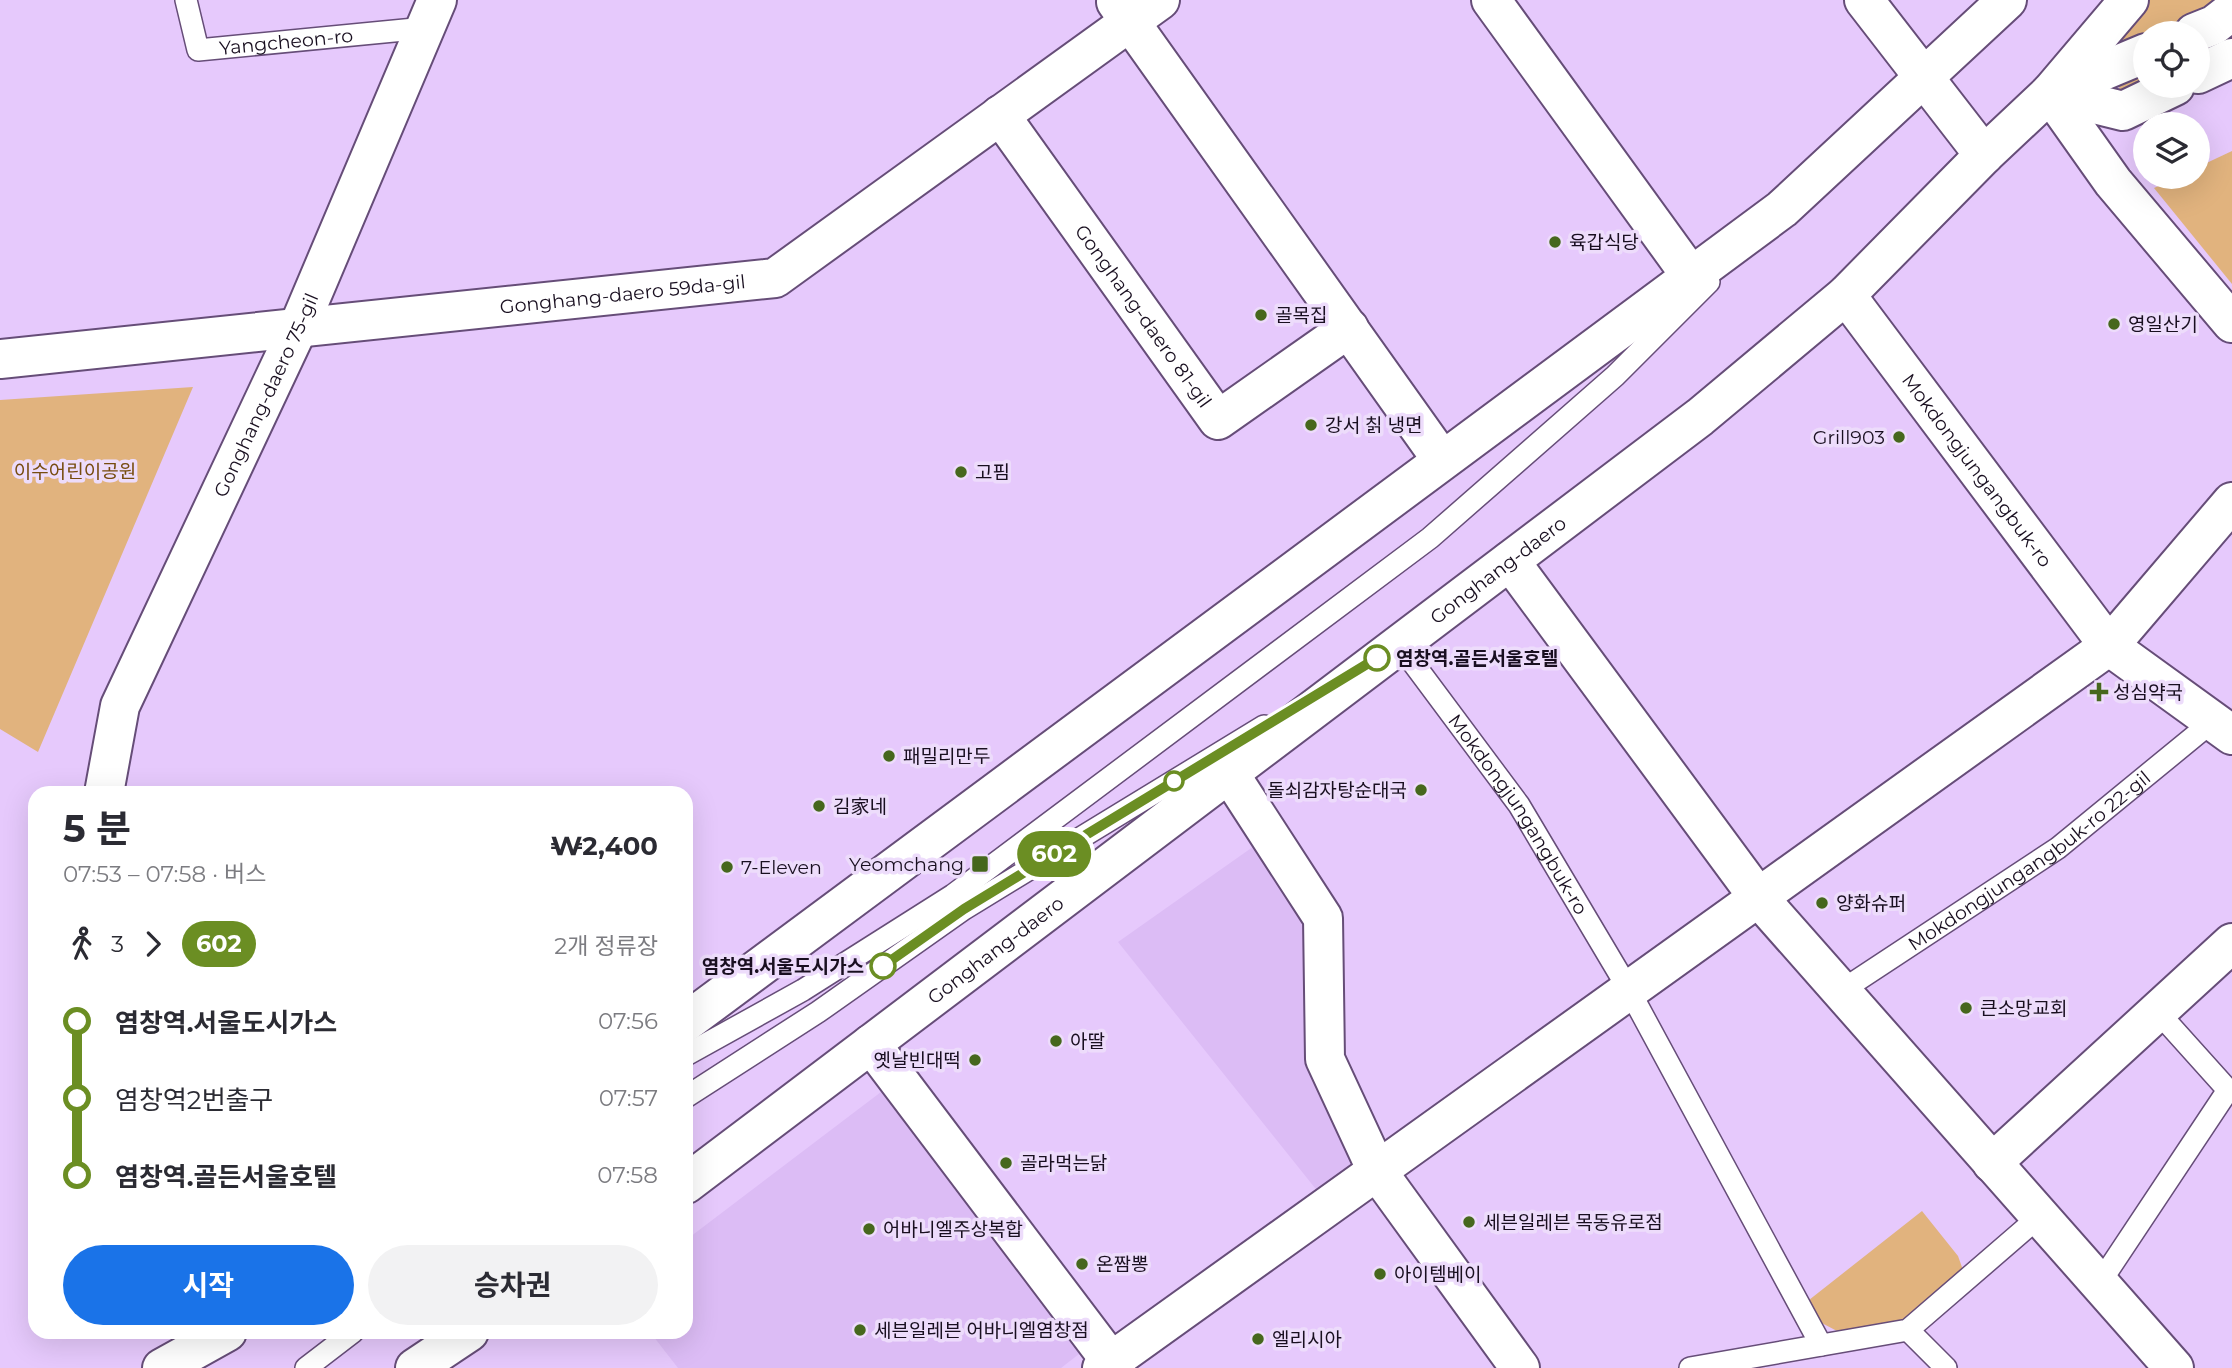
<!DOCTYPE html>
<html lang="ko">
<meta charset="utf-8">
<style>
:root{--surface:#fff;--page:#f2f2f3;--text:#2b2b33;--muted:#7c7c81;--accent:#1a73e8}
body{margin:0;font-family:Montserrat,"Noto Sans KR",sans-serif;background:var(--page);color:var(--text);height:100vh;display:flex;flex-direction:column;font-size:26px;white-space:nowrap}
*{box-sizing:border-box;margin:0}
p{font-size:23px;color:var(--muted)}
.icon{flex:none;width:38px;height:38px;fill:none;stroke:currentColor;stroke-width:2;stroke-linecap:round;stroke-linejoin:round}
.map{position:relative;flex:1;overflow:hidden}
.panel{position:absolute;left:28px;top:786px;width:665px;height:553px;display:flex;flex-direction:column;background:var(--surface);border-radius:21px;box-shadow:0 7px 28px #0002}
.panel>*{flex:none}
.badge{padding:0 14px;border-radius:23px;font-size:24px;line-height:46px}
.controls{position:absolute;left:2133px;top:21px;display:grid;gap:14px}
.controls a{display:grid;place-items:center;width:77px;height:77px;border-radius:50%;background:var(--surface);box-shadow:0 7px 28px #0002;font-size:35px}
.map>.badge{position:absolute;translate:-50% -50%;box-shadow:0 0 0 4px #fff}
.legs{display:flex;align-items:center;gap:10px;height:77px;padding:0 35px;font-size:23px}
.legs p{margin-inline-start:auto}
.summary{display:flex;align-items:center;justify-content:space-between;height:119px;padding:0 35px}
h1{font-size:38px;font-weight:700;line-height:52px}
.primary-button{display:flex;gap:14px;margin-top:auto;padding:14px 35px}
.primary-button a{flex:1;height:80px;border-radius:42px;background:var(--accent);color:#fff;font-size:28px;font-weight:700;line-height:80px;text-align:center}
.primary-button a+a{background:var(--page);color:var(--text)}
ul{padding:0 35px;list-style:none}
li{display:flex;align-items:center;gap:24px;height:77px;font-size:26px}
li i{display:grid;place-items:center;width:10px;height:100%;margin:0 9px;background:currentColor}
li i::after{content:'';width:18px;height:18px;margin:-9px;border:5px solid;border-radius:50%;background:var(--surface)}
li p{margin-inline-start:auto}
li:first-child i{background:linear-gradient(#0000 50%,currentColor 0)}
li:last-child i{background:linear-gradient(currentColor 50%,#0000 0)}
.map>svg:first-child{display:block}
.built{fill:#dcbcf5}
.green{fill:#e1b37e}
.lines{fill:none;stroke-linecap:round;stroke-linejoin:round}
.lane-casing{stroke:#664d78;stroke-width:24}
.street-casing{stroke:#664d78;stroke-width:42}
.primary-casing{stroke:#664d78;stroke-width:42}
.lane{stroke:#fff;stroke-width:21}
.street{stroke:#fff;stroke-width:38}
.primary{stroke:#fff;stroke-width:38}
.line-1-casing{stroke:#fff;stroke-width:16}
.line-1{stroke:#6b8e23;stroke-width:10}
.poi-dot{fill:#46671d;stroke:#eddcfb;stroke-width:2.5}
.stop-1-dot{fill:#fff;stroke:#6b8e23;stroke-width:3.5}
.labels{text-anchor:middle;dominant-baseline:central;stroke-width:7;stroke-linejoin:round;paint-order:stroke}
.street-label{font-size:19px;fill:#190f20;stroke:#eddcfb}
.poi-label{font-size:19px;fill:#190f20;stroke:#eddcfb;text-anchor:start}
.park-label{font-size:19px;fill:#774c0f;stroke:#eddcfb}
.stop-label{font-size:19px;font-weight:bold;fill:#190f20;stroke:#eddcfb;text-anchor:start}
</style>
<div class="map">
<svg width="2232" height="1368" viewBox="0 0 2232 1368">
<rect width="100%" height="100%" fill="#e6c9fc"/>
<path class="built" d="M 1257,844 L 1313,921 L 1363,1169 L 1323,1198 L 1118,942 Z
M 881,1092 L 1079,1354 L 1061,1368 L 678,1368 L 650,1332 L 686,1332 L 686,1240 Z"/>
<path class="green" d="M 2105,0 L 2232,0 L 2232,58 L 2198,74 L 2198,33 L 2146,33 L 2146,86 L 2123,111 Z
M 2232,151 L 2232,284 L 2154,188 L 2178,177 L 2198,177 L 2198,167 Z
M 193,387 L 38,752 L 0,729 L 0,400 Z
M 1922,1211 L 1958,1256 L 1963,1270 L 1905,1319 L 1837,1331 L 1818,1321 L 1809,1300 Z"/>
<g class="lines">
<g class="lane-casing">
<g id="lane">
<path id="s1" d="M 186,0 L 198,50 L 425,28"/>
<path id="s2" d="M 1394,647 L 1399,644 L 1519,805 L 1629,990 L 1821,1345"/>
<path id="s3" d="M 1841,991 L 2058,848 L 2213,721"/>
<path d="M 686,1055 L 803,990 L 953,895 L 1430,538 L 1615,376 L 1709,282"/>
<path d="M 686,1097 L 818,1012 L 964,909 L 1264,726"/>
<path d="M 2099,1284 L 2228,1090 L 2157,1011"/>
<path d="M 1908,1330 L 1946,1368"/>
<path d="M 306,1368 L 353,1332"/>
<path d="M 1690,1368 L 1908,1330 L 2040,1216"/>
</g>
</g>
<g class="street-casing">
<g id="street">
<path d="M 1491,0 L 1691,276"/>
<path d="M 1864,0 L 1984,155"/>
<path d="M 1116,2 L 1442,460"/>
<path d="M 2050,93 L 2113,182 L 2232,323"/>
<path id="s4" d="M 1000,115 L 1218,420 L 1349,328"/>
<path id="s5" d="M 1846,295 L 2109,646 L 2232,735"/>
<path id="s6" d="M 0,359 L 775,278 L 1160,0"/>
<path d="M 1510,561 L 1758,897 L 2174,1368"/>
<path d="M 1229,773 L 1323,918 L 1325,1059 L 1377,1171 L 1520,1368"/>
<path id="s7" d="M 104,793 L 120,706 L 298,328 L 437,0"/>
<path d="M 871,1044 L 1116,1368"/>
<path d="M 1992,1163 L 2232,943"/>
<path d="M 1102,1368 L 2109,646 L 2232,502"/>
</g>
</g>
<g class="primary-casing">
<g id="primary">
<path d="M 2194,33 L 2214,25 L 2232,11"/>
<path d="M 2198,74 L 2232,58"/>
<path d="M 2055,91 L 2146,53"/>
<path d="M 2050,93 L 2123,111 L 2175,86"/>
<path d="M 686,1022 L 1782,209 L 2007,0"/>
<path id="s8" d="M 686,1184 L 1700,417 L 1846,295 L 1984,155 L 2050,93 L 2129,0"/>
<path d="M 162,1368 L 227,1332"/>
<path d="M 415,1368 L 469,1332"/>
</g>
</g>
<use href="#lane" class="lane"/>
<use href="#street" class="street"/>
<use href="#primary" class="primary"/>
</g>
<g class="lines">
<g class="line-1-casing">
<path id="line-1" d="M 883,966 L 964,909 L 1377,658"/>
</g>
<use href="#line-1" class="line-1"/>
</g>
<g class="poi-dot">
<circle cx="1555" cy="242" r="7"/>
<circle cx="1261" cy="315" r="7"/>
<circle cx="2114" cy="324" r="7"/>
<circle cx="1311" cy="425" r="7"/>
<circle cx="1899" cy="437" r="7"/>
<circle cx="961" cy="472" r="7"/>
<path d="M2095.5 681.5h7v7h7v7h-7v7h-7v-7h-7v-7h7z"/>
<circle cx="889" cy="756" r="7"/>
<circle cx="1421" cy="790" r="7"/>
<circle cx="819" cy="806" r="7"/>
<rect x="971" y="855" width="18" height="18" rx="3.5"/>
<circle cx="727" cy="867" r="7"/>
<circle cx="1822" cy="903" r="7"/>
<circle cx="1966" cy="1008" r="7"/>
<circle cx="1056" cy="1041" r="7"/>
<circle cx="975" cy="1060" r="7"/>
<circle cx="1006" cy="1163" r="7"/>
<circle cx="1469" cy="1222" r="7"/>
<circle cx="869" cy="1229" r="7"/>
<circle cx="1082" cy="1264" r="7"/>
<circle cx="1380" cy="1274" r="7"/>
<circle cx="860" cy="1330" r="7"/>
<circle cx="1258" cy="1339" r="7"/>
</g>
<g class="stop-1-dot">
<circle cx="1377" cy="658" r="12"/>
<circle cx="1174" cy="781" r="9"/>
<circle cx="883" cy="966" r="12"/>
</g>
<g class="labels">
<g class="street-label">
<text stroke="none"><textPath href="#s1" startOffset="140">Yangcheon-ro</textPath></text>
<text stroke="none"><textPath href="#s6" startOffset="626">Gonghang-daero 59da-gil</textPath></text>
<text stroke="none"><textPath href="#s4" startOffset="247">Gonghang-daero 81-gil</textPath></text>
<text stroke="none"><textPath href="#s7" startOffset="432">Gonghang-daero 75-gil</textPath></text>
<text stroke="none"><textPath href="#s5" startOffset="219">Mokdongjungangbuk-ro</textPath></text>
<text stroke="none"><textPath href="#s8" startOffset="1018">Gonghang-daero</textPath></text>
<text stroke="none"><textPath href="#s2" startOffset="214">Mokdongjungangbuk-ro</textPath></text>
<text stroke="none"><textPath href="#s3" startOffset="229">Mokdongjungangbuk-ro 22-gil</textPath></text>
<text stroke="none"><textPath href="#s8" startOffset="388">Gonghang-daero</textPath></text>
</g>
<g class="poi-label">
<text x="1569" y="242">육갑식당</text>
<text x="1275" y="315">골목집</text>
<text x="2128" y="324">영일산기</text>
<text x="1325" y="425">강서 칡 냉면</text>
<text x="1885" y="437" text-anchor="end">Grill903</text>
<text x="975" y="472">고핌</text>
<text x="2113" y="692">성심약국</text>
<text x="903" y="756">패밀리만두</text>
<text x="1407" y="790" text-anchor="end">돌쇠감자탕순대국</text>
<text x="833" y="806">김家네</text>
<text x="964" y="864" text-anchor="end">Yeomchang</text>
<text x="741" y="867">7-Eleven</text>
<text x="1836" y="903">양화슈퍼</text>
<text x="1980" y="1008">큰소망교회</text>
<text x="1070" y="1041">아딸</text>
<text x="961" y="1060" text-anchor="end">옛날빈대떡</text>
<text x="1020" y="1163">골라먹는닭</text>
<text x="1483" y="1222">세븐일레븐 목동유로점</text>
<text x="883" y="1229">어바니엘주상복합</text>
<text x="1096" y="1264">온짬뽕</text>
<text x="1394" y="1274">아이템베이</text>
<text x="874" y="1330">세븐일레븐 어바니엘염창점</text>
<text x="1272" y="1339">엘리시아</text>
</g>
<g class="park-label">
<text x="75" y="471">이수어린이공원</text>
</g>
<g class="stop-label">
<text x="1396" y="658">염창역.골든서울호텔</text>
<text x="864" y="966" text-anchor="end">염창역.서울도시가스</text>
</g>
</g>
</svg>
<div class="controls">
<a><svg class="icon" aria-label="locate" viewBox="0 0 24 24"><circle cx="12" cy="12" r="6"/><path d="M12 2v4M12 18v4M2 12h4M18 12h4"/></svg></a>
<a><svg class="icon" aria-label="layers" viewBox="0 0 24 24"><path d="M12 4l9 5-9 5-9-5zM3 14l9 5 9-5"/></svg></a>
</div>
<b class="badge" style="left:1054px;top:854px;background:#6b8e23;color:#fff">602</b>
<section class="panel">
<div class="summary"><div><h1>5 분</h1><p>07:53 – 07:58 · 버스</p></div><b>₩2,400</b></div>
<div class="legs"><svg class="icon" aria-label="walk" viewBox="0 0 24 24"><circle cx="13" cy="4" r="2"/><path d="M13 8l-2 6 4 7M11 14l-3 7M7 12l3-4h3l4 4"/></svg>3<svg class="icon" aria-label="forward" viewBox="0 0 24 24"><path d="M9 5l7 7-7 7"/></svg><b class="badge" style="background:#6b8e23;color:#fff">602</b><p>2개 정류장</p></div>
<ul>
<li><i style="color:#6b8e23"></i><b>염창역.서울도시가스</b><p>07:56</p></li>
<li><i style="color:#6b8e23"></i><span>염창역2번출구</span><p>07:57</p></li>
<li><i style="color:#6b8e23"></i><b>염창역.골든서울호텔</b><p>07:58</p></li>
</ul>
<div class="primary-button"><a>시작</a><a>승차권</a></div>
</section>
</div>
